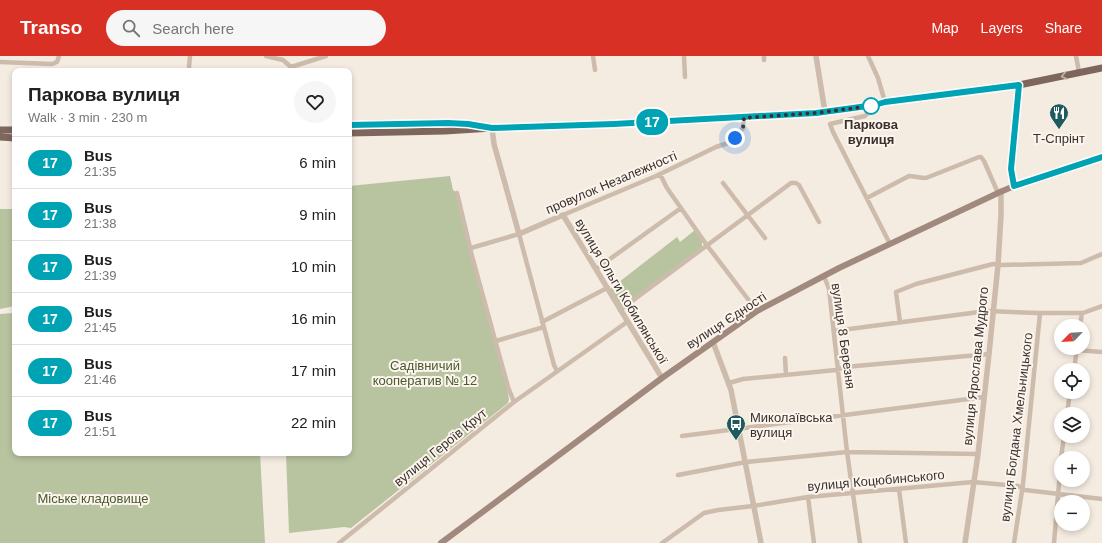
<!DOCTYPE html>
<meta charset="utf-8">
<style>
:root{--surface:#fff;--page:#f6f6f6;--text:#202124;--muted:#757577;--line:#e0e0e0;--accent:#d93025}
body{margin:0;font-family:Arial,sans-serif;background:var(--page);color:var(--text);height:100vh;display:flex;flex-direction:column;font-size:15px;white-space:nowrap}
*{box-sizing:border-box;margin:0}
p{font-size:13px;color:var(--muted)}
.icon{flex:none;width:22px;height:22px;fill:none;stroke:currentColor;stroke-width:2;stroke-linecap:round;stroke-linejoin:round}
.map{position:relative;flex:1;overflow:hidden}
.drawer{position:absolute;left:12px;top:12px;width:340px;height:388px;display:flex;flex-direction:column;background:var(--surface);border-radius:8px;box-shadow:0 2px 6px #0003}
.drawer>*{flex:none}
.badge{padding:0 8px;border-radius:13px;font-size:14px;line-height:26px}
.needle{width:26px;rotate:245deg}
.buttons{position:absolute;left:1054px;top:263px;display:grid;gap:8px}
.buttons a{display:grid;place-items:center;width:36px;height:36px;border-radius:50%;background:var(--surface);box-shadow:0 2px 6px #0003;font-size:20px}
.you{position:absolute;width:20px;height:20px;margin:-10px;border:3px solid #fff;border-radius:50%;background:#1a73e8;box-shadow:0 0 0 6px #1a73e833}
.map>.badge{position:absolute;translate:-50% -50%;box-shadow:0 0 0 2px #fff}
.round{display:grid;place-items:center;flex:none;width:42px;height:42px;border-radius:21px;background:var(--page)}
.summary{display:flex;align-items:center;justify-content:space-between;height:68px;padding:0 16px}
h1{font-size:19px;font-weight:700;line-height:30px}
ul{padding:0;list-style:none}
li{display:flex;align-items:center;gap:12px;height:52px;padding:0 16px;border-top:1px solid var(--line)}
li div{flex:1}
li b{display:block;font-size:15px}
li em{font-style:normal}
li .badge{min-width:44px;font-weight:700;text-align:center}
header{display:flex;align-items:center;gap:24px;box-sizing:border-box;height:56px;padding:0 20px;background:var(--accent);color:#fff}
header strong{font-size:19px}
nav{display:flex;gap:22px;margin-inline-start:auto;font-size:14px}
.search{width:280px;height:36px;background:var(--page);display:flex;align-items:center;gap:10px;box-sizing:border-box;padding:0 14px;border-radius:22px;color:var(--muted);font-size:15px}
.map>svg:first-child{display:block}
.green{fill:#b8c4a0}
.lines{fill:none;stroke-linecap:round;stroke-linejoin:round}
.minor{stroke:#cdbbac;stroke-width:4.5}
.tertiary{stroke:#cdbbac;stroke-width:5.5}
.secondary{stroke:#a18a7d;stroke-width:6}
.primary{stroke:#7d675c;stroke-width:7}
.oneway{stroke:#c2b5ac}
.line-casing{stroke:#fff;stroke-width:9}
.line{stroke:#00a3b4;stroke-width:6}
.walk{stroke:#3b302b;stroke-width:4;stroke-dasharray:0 7.2}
.stop-dot{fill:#fff;stroke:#00a3b4;stroke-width:2}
.labels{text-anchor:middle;stroke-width:4;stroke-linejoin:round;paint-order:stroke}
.stop-label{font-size:13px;font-weight:bold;fill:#3b302b;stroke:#fbf5ee}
.poi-label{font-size:13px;fill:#3b302b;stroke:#fbf5ee}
.street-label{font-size:13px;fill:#3b302b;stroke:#fbf5ee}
.park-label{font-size:13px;fill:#4a5a2e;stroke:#fbf5ee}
</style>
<header>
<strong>Transo</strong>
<div class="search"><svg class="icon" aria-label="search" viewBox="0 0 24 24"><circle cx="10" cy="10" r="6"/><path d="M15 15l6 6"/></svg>Search here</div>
<nav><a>Map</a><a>Layers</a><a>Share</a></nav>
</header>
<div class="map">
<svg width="1102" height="487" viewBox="0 0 1102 487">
<rect width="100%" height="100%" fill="#f4ebe1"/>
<path class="green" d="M450,120L453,134L456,136L506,327L509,343L508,347L351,472L344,471L289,477L286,397H349V130Z
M0,153H15V250L0,253Z
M695,174L702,185V191L622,251L610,233L677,181L680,186Z
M15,257V397H260L265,487H0V258Z"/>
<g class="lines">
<path class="minor" d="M266,0L283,4L291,11
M593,0L595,14
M684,0L685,21
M868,0L878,22L885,46
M1076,0L1079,16
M764,4V0
M0,6L52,8L57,6L59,0
M189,11L190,0
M291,11L326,0
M869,50V56L865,60L830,68L833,76L890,188
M660,118L667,132L706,188L757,255
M723,127L765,182
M457,137L472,200L508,331L514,346
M867,142L909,120C915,120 919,122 926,122L979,101H981L984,105L998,137
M563,159L656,120L716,91L728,87L735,82L743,72L744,61
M471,192L519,178L554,309L557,315
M596,213L681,152
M824,220L829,233L847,396L860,487
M620,254L791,127H796L799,129L819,166
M542,266L607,232
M900,266L896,236L916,228L993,208L1002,209L1081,207L1102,198
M1080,270L1082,257
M834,275L987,255L1038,257H1083L1102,250
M496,285L544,271
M1076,294L1102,296
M785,302L786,319
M1074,314L1077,292
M729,327L743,323L836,314L845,311L989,298
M1067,358L1070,336
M682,380L984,341
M1061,402L1064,380
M678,419L746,406L847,396L978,398
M899,433L906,487
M808,441L814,487
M339,487L514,346L627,266
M662,487L704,457L718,454L753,450L808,441L973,426L1018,430L1025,434L1102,443
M1014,487L1023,428L1040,257
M1054,487L1061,404"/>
<path class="tertiary" d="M816,0L825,56
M492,72L494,88L519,178L563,159L662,322
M713,286L731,334L761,487
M965,487L978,398L989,298L998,209L1001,159V135"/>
<path class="secondary" d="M441,487L662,322L757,255L839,212L998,137L1014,130"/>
<path class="primary" d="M1019,29L1011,113L1014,130L1102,101
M349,69L445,67L480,70
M0,74H15
M349,77L445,75L492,72L614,68L744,61L816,57L875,49L885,46L1019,29L1102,12
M0,81L15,82"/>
</g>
<defs><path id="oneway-chevron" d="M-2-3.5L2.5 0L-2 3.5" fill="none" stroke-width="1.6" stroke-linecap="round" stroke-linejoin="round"/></defs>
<use class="oneway" href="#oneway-chevron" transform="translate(1064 20) rotate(169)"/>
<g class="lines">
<g class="line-casing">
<path id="line" d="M349,69L448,67L468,68L492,72L614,68L816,57L875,49L885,46L1019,29L1011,113L1014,130L1102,101"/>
</g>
<use href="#line" class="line"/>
<path class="walk" d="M735,82L743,72L744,62L816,57L871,50"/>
</g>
<defs>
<g id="restaurant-pin" transform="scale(1)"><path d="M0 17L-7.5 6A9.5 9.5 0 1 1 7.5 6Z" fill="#1f5a5e" stroke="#fbf5ee"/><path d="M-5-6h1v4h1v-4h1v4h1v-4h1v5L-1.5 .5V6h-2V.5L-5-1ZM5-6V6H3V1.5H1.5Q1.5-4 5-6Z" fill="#fff"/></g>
<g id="bus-pin" transform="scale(1)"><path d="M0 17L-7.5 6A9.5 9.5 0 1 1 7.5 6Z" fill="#1f5a5e" stroke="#fbf5ee"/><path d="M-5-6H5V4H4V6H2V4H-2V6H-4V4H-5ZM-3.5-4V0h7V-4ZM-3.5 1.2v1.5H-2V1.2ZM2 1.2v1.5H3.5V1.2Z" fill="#fff"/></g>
</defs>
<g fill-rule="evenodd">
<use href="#restaurant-pin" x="1059" y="57"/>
<use href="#bus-pin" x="736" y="368"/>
</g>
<circle class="stop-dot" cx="871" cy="50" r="8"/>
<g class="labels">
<g class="stop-label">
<text x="871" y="73">Паркова<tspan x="871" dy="15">вулиця</tspan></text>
</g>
<g class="poi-label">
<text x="1059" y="87">Т-Спрінт</text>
<text x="750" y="366" text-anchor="start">Миколаївська<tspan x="750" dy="15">вулиця</tspan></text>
</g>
<g class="street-label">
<text transform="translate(611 126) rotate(-23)" y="5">провулок Незалежності</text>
<text transform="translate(622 235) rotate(59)" y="5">вулиця Ольги Кобилянської</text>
<text transform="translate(726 264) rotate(-33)" y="5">вулиця Єдності</text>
<text transform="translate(844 280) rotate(82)" y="5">вулиця 8 Березня</text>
<text transform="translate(975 310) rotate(-84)" y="5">вулиця Ярослава Мудрого</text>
<text transform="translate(1016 371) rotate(-83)" y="5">вулиця Богдана Хмельницького</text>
<text transform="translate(440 391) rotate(-39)" y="5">вулиця Героїв Крут</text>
<text transform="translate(876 424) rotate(-5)" y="5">вулиця Коцюбинського</text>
</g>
<g class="park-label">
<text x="425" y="314">Садівничий<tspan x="425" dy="15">кооператив № 12</tspan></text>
<text x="93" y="447">Міське кладовище</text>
</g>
</g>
</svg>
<div class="buttons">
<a><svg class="needle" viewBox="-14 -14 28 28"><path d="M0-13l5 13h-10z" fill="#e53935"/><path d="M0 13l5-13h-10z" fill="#757577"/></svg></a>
<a><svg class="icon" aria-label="locate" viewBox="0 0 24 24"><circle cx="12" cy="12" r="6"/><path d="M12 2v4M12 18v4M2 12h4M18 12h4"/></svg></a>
<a><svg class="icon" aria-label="layers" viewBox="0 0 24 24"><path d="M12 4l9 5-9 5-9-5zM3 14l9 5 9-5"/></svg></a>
<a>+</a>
<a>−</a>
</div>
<div class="you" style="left:735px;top:82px"></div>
<b class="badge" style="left:652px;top:66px;background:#00a3b4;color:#fff">17</b>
<section class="drawer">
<div class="summary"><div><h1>Паркова вулиця</h1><p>Walk · 3 min · 230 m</p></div><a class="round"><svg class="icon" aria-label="heart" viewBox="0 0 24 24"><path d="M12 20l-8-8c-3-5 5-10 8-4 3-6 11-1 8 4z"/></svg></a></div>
<ul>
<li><span class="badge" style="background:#00a3b4;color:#fff">17</span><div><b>Bus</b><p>21:35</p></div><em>6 min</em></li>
<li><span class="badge" style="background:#00a3b4;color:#fff">17</span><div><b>Bus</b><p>21:38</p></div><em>9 min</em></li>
<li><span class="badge" style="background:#00a3b4;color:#fff">17</span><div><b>Bus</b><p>21:39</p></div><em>10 min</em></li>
<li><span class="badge" style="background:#00a3b4;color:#fff">17</span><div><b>Bus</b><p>21:45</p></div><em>16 min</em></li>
<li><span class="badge" style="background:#00a3b4;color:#fff">17</span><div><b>Bus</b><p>21:46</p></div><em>17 min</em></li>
<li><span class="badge" style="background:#00a3b4;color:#fff">17</span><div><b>Bus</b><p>21:51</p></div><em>22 min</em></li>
</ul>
</section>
</div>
